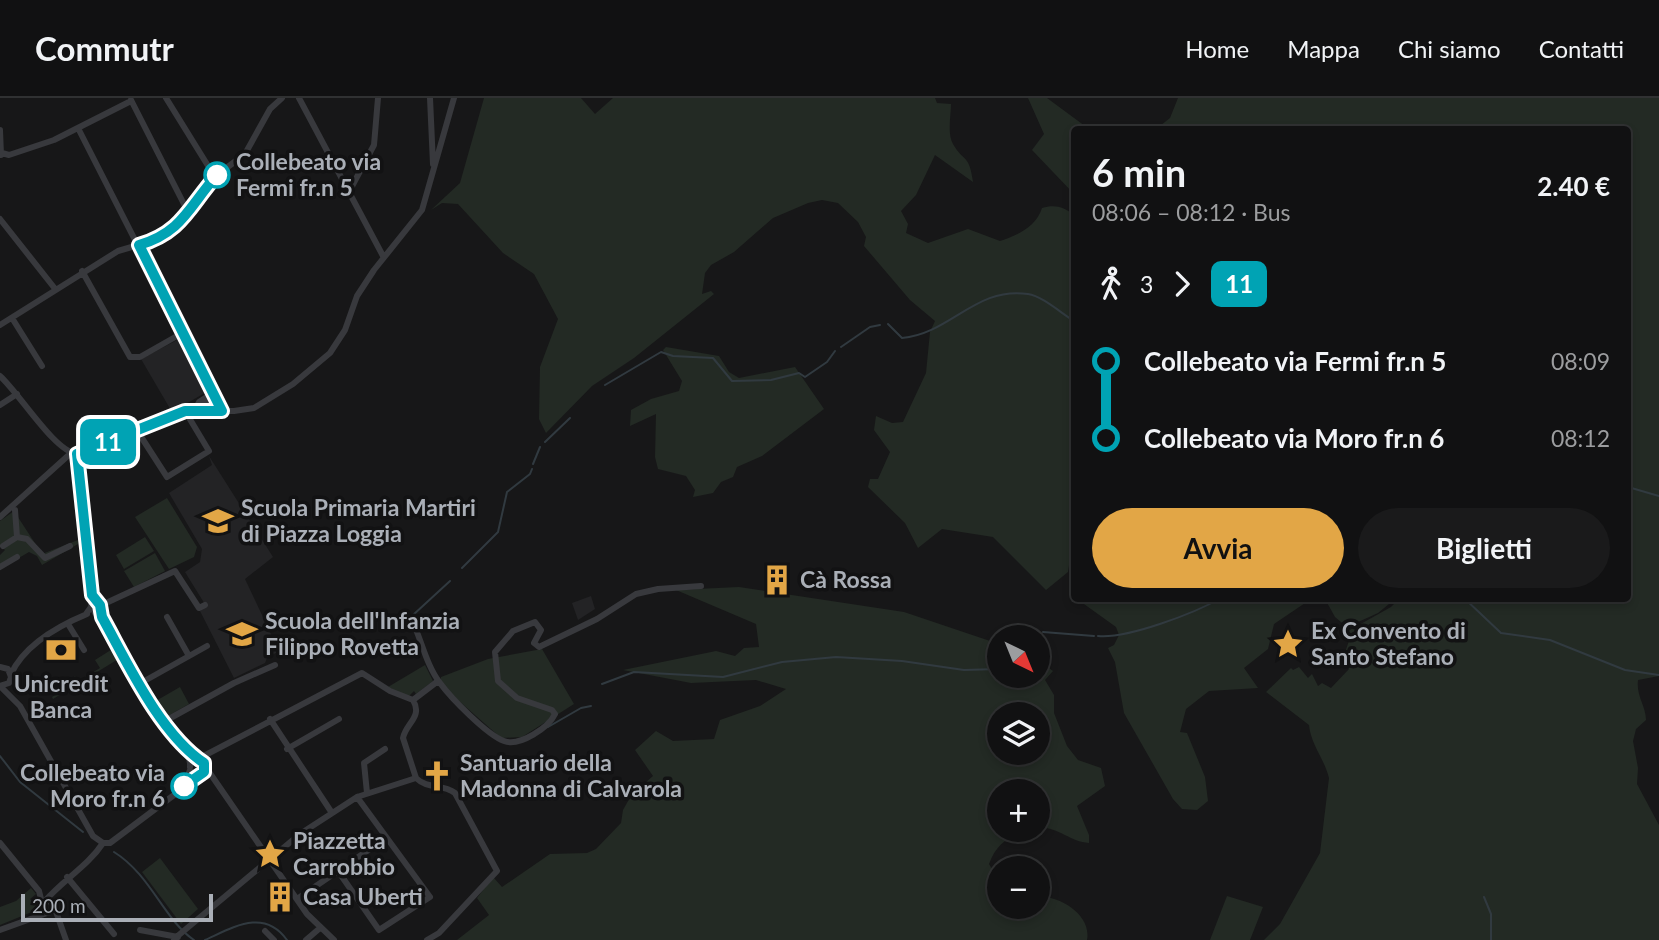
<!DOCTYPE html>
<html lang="it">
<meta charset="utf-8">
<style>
:root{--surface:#111112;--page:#1a1a1b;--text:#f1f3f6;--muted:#9c9d9f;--line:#303132;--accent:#e2a646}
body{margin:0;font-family:Lato,sans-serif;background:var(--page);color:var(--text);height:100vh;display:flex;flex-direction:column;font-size:26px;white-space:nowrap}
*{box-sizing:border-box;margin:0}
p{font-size:23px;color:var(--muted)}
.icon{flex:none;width:38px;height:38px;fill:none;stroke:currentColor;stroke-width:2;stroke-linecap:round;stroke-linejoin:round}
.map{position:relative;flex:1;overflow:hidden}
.details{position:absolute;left:1071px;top:28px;width:560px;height:476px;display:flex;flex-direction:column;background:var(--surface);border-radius:7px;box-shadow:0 4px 10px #0003,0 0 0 2px var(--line)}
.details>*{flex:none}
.badge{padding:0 14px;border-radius:10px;font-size:24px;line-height:46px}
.needle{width:46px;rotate:137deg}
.buttons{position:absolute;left:987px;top:527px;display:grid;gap:14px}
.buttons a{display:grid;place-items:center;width:63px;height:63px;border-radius:50%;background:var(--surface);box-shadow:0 4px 10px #0003,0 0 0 2px var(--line);font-size:35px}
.scale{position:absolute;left:21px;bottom:18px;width:192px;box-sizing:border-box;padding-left:7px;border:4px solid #aaafb7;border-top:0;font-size:19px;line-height:24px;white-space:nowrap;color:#aaafb7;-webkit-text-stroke:5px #121213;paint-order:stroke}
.map>.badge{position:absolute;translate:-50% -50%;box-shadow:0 0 0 4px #fff}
.legs{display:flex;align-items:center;gap:10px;height:77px;padding:0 21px;font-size:23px}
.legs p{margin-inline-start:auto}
.summary{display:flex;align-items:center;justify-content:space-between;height:119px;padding:0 21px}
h1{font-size:38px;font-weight:700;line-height:52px}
.cta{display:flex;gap:14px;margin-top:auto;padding:14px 21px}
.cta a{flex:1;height:80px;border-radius:42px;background:var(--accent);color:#111;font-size:28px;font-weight:700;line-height:80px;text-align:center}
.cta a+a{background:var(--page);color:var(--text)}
ul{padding:0 21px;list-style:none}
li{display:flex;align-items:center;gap:24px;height:77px;font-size:26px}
li i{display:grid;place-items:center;width:10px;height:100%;margin:0 9px;background:currentColor}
li i::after{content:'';width:18px;height:18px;margin:-9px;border:5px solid;border-radius:50%;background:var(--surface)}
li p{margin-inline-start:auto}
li:first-child i{background:linear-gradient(#0000 50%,currentColor 0)}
li:last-child i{background:linear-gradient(currentColor 50%,#0000 0)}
header{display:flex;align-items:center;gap:42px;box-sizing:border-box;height:98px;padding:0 35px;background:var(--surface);border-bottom:2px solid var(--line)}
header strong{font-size:33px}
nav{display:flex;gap:38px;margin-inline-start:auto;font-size:24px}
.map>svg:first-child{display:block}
.built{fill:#232325}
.green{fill:#232a24;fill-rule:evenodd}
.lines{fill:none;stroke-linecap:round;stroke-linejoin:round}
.stream{stroke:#313a40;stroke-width:2}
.minor{stroke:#38393d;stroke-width:6}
.line-1-casing{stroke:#fff;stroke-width:16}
.line-1{stroke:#00a3b4;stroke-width:10}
.stop-1-dot{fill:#fff;stroke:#00a3b4;stroke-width:3.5}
.labels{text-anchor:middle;stroke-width:7;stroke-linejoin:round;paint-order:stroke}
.stop-label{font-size:23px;font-weight:bold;fill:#aaafb7;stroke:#121213;text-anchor:start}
.poi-label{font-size:23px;font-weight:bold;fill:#aaafb7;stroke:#121213;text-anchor:start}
</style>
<header>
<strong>Commutr</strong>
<nav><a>Home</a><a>Mappa</a><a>Chi siamo</a><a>Contatti</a></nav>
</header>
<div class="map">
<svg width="1659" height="842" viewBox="0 0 1659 842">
<rect width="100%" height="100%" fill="#171718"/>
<path class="built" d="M181,240L208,293L172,314L141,261Z
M209,358L273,459L245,481L279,553L267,560L265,565L234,580L200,513L206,508L185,474L200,464L202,451L169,395L212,367Z
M591,498L595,511L578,522L572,505Z"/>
<path class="green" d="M484,0H581L595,16L613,0H935L937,5L951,6C951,17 947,36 953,46C964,65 969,55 973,84L935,57L916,97L901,113L908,126L906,135L928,145L968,131L1000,143C1018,137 1036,129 1042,110C1055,106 1064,109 1074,117V453L1071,454L1068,474L1046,492L993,439L942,431L918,450L905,425L868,389L870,381H878L890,354L874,332L876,318L892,325L903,324L926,275L930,234L935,223L910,202L864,148L866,139L858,124L838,105L822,102L808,105L773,120L734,154L711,167L705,175L702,196L711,193L714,196L634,260L592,288L546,335L539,321L540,269L558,221L534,176L503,155L458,106L442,105L431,112L460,85Z
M1028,0H1047L1089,31L1074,32V96L1032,52L1044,36Z
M1178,0H1659V578L1638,582C1636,598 1646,608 1646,622L1636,631L1633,643L1638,670L1637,686L1659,727V842H1264L1280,826L1320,755L1329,680C1324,660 1311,647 1309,627L1266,594L1291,570L1293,572L1299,569L1308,580L1312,576L1318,588L1322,585L1331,590L1349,571L1342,563L1350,540L1341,537L1391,509L1399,501L1628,500V32L1156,31L1170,20Z
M666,249L719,258L729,274L739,280L795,269L824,311L762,358L737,369L733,379L721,384L713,395L693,399L695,392L686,378L658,371L655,359L656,316L630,328L631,312L651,301L679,293L682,283L663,252Z
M167,400L197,449L194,459L169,471L135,419Z
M14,413L42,456L78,442V446L42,467L37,458L29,454L0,471V457L5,452L0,447V423Z
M145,439L154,453L124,471L116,457Z
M155,455L165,473L134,489L124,473Z
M739,489L904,514L999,546V578H1038V562L1053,573L1045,582L1054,597V615L1067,648L1078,662L1101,670L1105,688L1077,708L1089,737V745C1070,744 1057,728 1038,730V693H999V732H1033C1011,737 997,744 989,766L999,783V808H1038V799C1059,797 1092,817 1087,842H457L489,817L477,800L493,779L502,789L550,756L587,755L596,751L621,725L623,712L632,696L653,678L635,652L656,633L673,643L714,641L720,622L760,608L786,591L756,582L691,585L623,572L716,553L735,558L744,550L759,549L756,526L676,492ZM999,616H1038V654H999Z
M1077,501H1311L1274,526L1268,551L1244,570L1258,590L1209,593L1186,611L1180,634L1187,635L1205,679L1208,703L1197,712L1182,711L1173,701L1124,615L1115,564L1108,550L1114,547L1119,537L1116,529Z
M1325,501V500L1395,501L1378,515L1347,529L1335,519Z
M114,550L120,560L53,601L52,599L74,585L71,581L75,578L79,583L100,570L95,562Z
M542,551L574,606L522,639L501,640L441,587V579L488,561Z
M425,567L433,583L416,596L414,593L408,599L388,589Z
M180,589L189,606L166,619L154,604Z
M160,760L198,811L181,826L142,774Z
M31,790L36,796L30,801L33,804L38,799L39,811L0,827V809L16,803Z
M1227,798L1263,809L1250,842H1210Z"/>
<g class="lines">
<path class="stream" d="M888,226L902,240C950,236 976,188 1028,196C1042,198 1061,215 1074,223
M841,249L870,229L880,227
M605,287L661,254L673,258L713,260L732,283L771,282L799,275L805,279L827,264L835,253
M545,344L570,320
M533,366L540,349
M1628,389L1659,398
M462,470L498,434L507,394L530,376L532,371
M1464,500L1501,535L1550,542L1625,572L1659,577
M413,517L450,483
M405,525L407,523
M1034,533L1039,534
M1043,534L1094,538
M1098,538C1127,541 1195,515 1221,500
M602,586L634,574L723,579L782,564L836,559L902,563L964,572L999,571
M548,629L581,610L591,608
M0,658L20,684L83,734
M114,754C151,777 164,822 194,842
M1484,799L1491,816V842
M205,842C234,829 264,810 287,842"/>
<path class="minor" d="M166,0L210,71L217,77
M299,0L383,158
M430,0L433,66
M131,2L189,116
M78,30L222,313
M0,32L1,57
M2,55L9,57L54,42L131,3
M350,92L374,47L378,0
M0,121L56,192
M82,173L130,259H140L184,234
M12,220L42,268
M0,227L118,153L152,143L170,134L189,116L217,77L245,56L270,11L282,0
M0,278C20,296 54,353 77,356L185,313H234L254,310L293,286L330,255L345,232L357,198L374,172L422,112L454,0
M0,307L17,296
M196,311L216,301
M195,312L199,304L213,295
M138,334L167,379L209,353L185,313
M77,356L92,497L91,509L86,516
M15,412L17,439
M0,419L71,355
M3,448L17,439L27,441L45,460L70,448
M0,469L17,459
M92,497L100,507L102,519C114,541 126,564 139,586C152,607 192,646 190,669
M101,512L95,515L92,508L106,505L175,473L199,510L205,507
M167,519L189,558
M411,520C421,540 426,567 440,585C451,600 487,637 504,643C520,649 549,629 555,616L552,612L517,600L498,583L495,554L513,533L535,524L541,532L534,545L539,549L597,521L636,496L658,491L701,488
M68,526L84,552
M0,569L8,571L11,579L9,585L0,588L20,608L93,738L103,745
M11,576C25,546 58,528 87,516
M139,586L207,548
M413,602C423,619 406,625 403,640L416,680
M270,621L332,715
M165,623L234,585L275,567
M287,651L339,621
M194,663L362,575L390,593L413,602L438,583
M205,668L307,816L334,842
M184,688L190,672
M367,695L364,665L385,651
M0,745L39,793L42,805
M103,745H110L202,676L205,669
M338,773L379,832L430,799L357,699
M67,779L114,836
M297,801L386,740
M41 809a6 6 0 1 1 12 0a6 6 0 1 1-12 0Z
M45,803C63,782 88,768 103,745
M54,808L66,842
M0,832L47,815
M140,832L178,839
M265,833L274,842
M174,841L300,736L357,699L416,680C428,692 442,685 455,695L497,773L439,835L427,842
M306,842L320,830"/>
</g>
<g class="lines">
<g class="line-1-casing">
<path id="line-1" d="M184,688L204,674V665C160,636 127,564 102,519L100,507L92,497L77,356L185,313H222L139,147C183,134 189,108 217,77"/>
</g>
<use href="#line-1" class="line-1"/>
</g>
<defs>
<g id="school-bare" transform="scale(2.415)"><path d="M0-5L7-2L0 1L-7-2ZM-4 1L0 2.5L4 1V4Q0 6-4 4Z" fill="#e2a646" stroke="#121213" stroke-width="2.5" paint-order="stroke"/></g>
<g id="building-bare" transform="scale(2.415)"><path d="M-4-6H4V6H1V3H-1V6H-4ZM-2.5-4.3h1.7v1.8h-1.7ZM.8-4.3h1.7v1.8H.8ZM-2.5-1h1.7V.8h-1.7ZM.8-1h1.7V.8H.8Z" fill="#e2a646" stroke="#121213" stroke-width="2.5" paint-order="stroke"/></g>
<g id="sight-bare" transform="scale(2.415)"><path d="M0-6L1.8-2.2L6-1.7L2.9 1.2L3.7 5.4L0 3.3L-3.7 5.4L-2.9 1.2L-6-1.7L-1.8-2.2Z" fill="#e2a646" stroke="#121213" stroke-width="2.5" paint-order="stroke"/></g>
<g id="bank-bare" transform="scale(2.415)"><path d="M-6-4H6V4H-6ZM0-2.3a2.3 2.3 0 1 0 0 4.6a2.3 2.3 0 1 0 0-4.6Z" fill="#e2a646" stroke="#121213" stroke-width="2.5" paint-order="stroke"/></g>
<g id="church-bare" transform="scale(2.415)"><path d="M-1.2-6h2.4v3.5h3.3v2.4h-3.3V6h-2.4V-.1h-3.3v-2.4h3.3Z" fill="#e2a646" stroke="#121213" stroke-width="2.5" paint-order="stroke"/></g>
</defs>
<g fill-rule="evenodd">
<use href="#school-bare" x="218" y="423"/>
<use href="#building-bare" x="777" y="482"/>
<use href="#school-bare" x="242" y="536"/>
<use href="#sight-bare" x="1288" y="546"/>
<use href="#bank-bare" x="61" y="552"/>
<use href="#church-bare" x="437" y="678"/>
<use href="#sight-bare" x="270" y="756"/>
<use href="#building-bare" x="280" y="799"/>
</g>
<g class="stop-1-dot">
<circle cx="217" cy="77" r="12"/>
<circle cx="184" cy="688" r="12"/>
</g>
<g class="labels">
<g class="stop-label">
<text x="236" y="72">Collebeato via<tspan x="236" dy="26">Fermi fr.n 5</tspan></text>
<text x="165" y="683" text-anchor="end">Collebeato via<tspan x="165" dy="26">Moro fr.n 6</tspan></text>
</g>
<g class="poi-label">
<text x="241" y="418">Scuola Primaria Martiri<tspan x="241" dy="26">di Piazza Loggia</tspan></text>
<text x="800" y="490">Cà Rossa</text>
<text x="265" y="531">Scuola dell'Infanzia<tspan x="265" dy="26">Filippo Rovetta</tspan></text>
<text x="1311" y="541">Ex Convento di<tspan x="1311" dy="26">Santo Stefano</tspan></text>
<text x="61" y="594" text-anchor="middle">Unicredit<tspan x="61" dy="26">Banca</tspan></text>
<text x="460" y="673">Santuario della<tspan x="460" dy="26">Madonna di Calvarola</tspan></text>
<text x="293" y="751">Piazzetta<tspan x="293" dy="26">Carrobbio</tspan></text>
<text x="303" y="807">Casa Uberti</text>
</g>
</g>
</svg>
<div class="buttons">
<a><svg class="needle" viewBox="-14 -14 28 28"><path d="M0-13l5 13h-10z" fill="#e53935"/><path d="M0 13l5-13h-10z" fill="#9c9d9f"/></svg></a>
<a><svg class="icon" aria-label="layers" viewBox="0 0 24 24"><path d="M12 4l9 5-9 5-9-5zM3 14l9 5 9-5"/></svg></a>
<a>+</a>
<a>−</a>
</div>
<div class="scale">200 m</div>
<b class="badge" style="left:108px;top:344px;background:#00a3b4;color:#fff">11</b>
<section class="details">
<div class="summary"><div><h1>6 min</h1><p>08:06 – 08:12 · Bus</p></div><b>2.40 €</b></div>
<div class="legs"><svg class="icon" aria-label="walk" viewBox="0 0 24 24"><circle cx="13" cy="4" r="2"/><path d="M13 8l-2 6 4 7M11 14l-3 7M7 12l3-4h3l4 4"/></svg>3<svg class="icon" aria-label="forward" viewBox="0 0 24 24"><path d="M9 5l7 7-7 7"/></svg><b class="badge" style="background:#00a3b4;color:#fff">11</b></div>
<ul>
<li><i style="color:#00a3b4"></i><b>Collebeato via Fermi fr.n 5</b><p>08:09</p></li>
<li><i style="color:#00a3b4"></i><b>Collebeato via Moro fr.n 6</b><p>08:12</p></li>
</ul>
<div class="cta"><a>Avvia</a><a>Biglietti</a></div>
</section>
</div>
